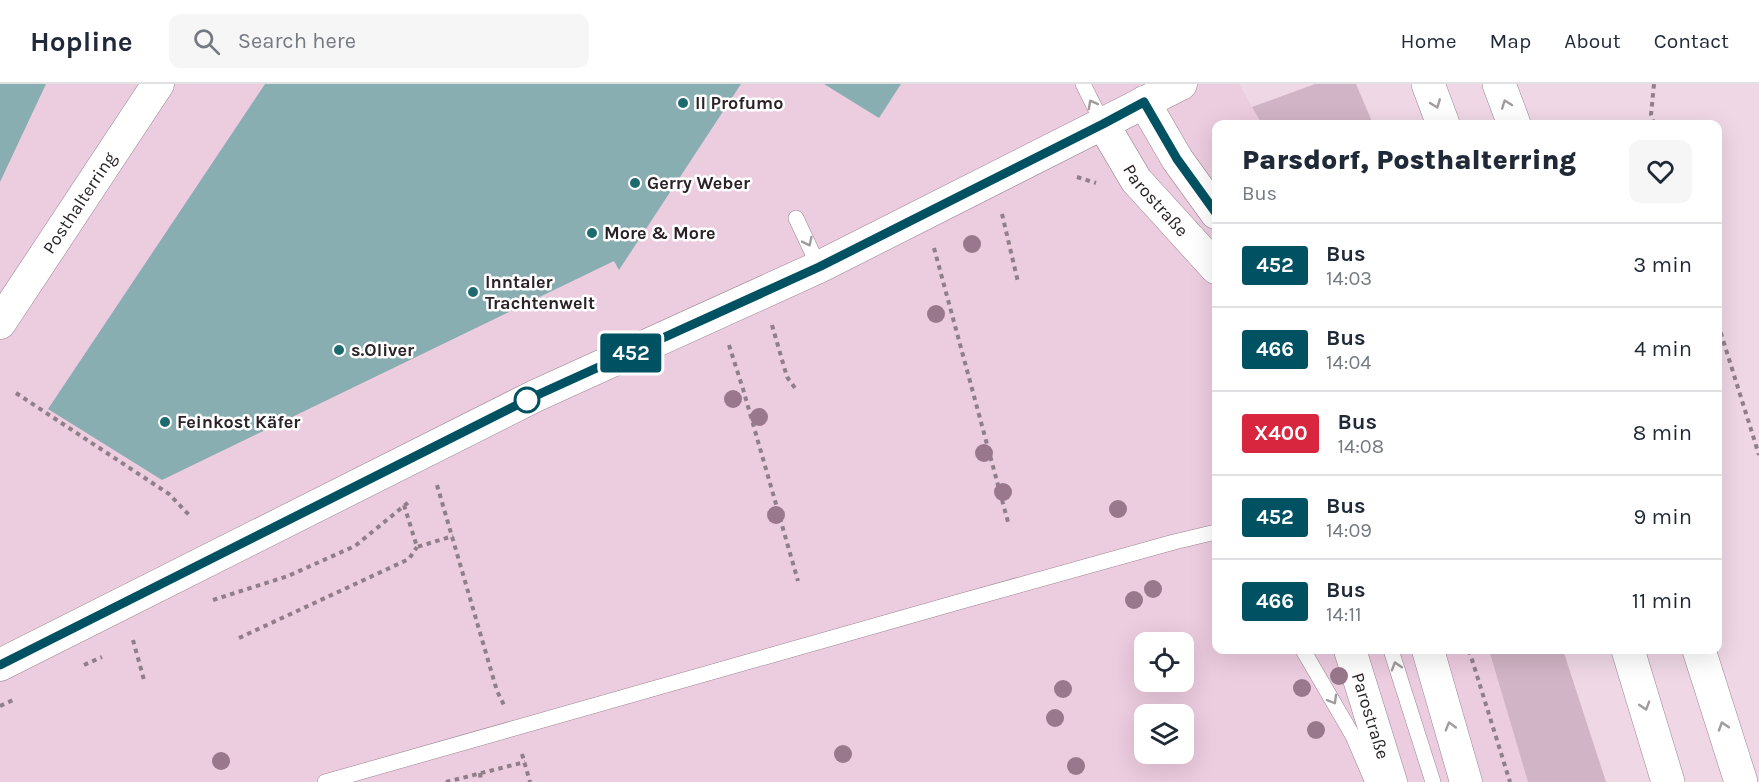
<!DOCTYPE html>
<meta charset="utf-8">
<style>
:root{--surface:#fff;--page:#f6f6f7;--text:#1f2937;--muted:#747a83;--line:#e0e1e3}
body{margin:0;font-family:Karla,sans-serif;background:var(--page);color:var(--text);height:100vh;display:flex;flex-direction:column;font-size:22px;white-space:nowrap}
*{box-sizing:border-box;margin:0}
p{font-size:20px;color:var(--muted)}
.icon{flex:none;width:33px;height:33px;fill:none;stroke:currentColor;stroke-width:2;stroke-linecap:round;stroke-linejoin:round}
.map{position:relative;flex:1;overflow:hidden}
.drawer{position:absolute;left:1212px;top:36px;width:510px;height:534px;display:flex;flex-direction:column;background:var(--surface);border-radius:12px;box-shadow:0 6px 24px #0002}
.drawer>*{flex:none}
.badge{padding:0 12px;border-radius:4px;font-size:21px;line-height:39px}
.tools{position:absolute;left:1134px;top:548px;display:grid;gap:12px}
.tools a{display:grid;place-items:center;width:60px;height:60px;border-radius:12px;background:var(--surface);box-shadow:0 6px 24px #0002;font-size:30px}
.map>.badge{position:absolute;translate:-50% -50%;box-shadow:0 0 0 3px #fff}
.round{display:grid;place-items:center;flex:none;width:63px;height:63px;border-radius:12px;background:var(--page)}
.overview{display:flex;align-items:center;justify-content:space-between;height:102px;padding:0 30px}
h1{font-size:28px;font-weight:800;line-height:45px}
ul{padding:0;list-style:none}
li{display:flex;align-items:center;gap:18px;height:84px;padding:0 30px;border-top:2px solid var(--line)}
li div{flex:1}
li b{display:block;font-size:22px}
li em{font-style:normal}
li .badge{min-width:66px;font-weight:700;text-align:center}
header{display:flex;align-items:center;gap:36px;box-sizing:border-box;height:84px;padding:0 30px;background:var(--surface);border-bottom:2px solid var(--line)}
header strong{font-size:28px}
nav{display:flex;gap:33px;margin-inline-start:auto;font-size:21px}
.search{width:420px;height:54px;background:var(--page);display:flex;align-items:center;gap:15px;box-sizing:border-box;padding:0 21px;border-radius:12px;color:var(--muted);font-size:22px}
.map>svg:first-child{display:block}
.built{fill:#ecccdf;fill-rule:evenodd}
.green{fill:#d1b4c5}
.building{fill:#88aeb1}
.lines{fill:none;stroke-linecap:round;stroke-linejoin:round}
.lane-casing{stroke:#9b8592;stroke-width:16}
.street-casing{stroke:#9b8592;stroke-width:33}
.highway-casing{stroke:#9b8592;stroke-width:34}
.path{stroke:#907f89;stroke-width:4;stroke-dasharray:4.5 4.5;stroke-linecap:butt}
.lane{stroke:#fff;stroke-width:15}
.street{stroke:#fff;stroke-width:32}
.highway{stroke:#fff;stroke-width:33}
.tree{fill:#99778c}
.oneway{stroke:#a09c9e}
.line-casing{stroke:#fff;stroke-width:14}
.line{stroke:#005262;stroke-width:9}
.poi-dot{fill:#1e6b6f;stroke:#fff;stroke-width:2}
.stop-dot{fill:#fff;stroke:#005262;stroke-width:3}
.labels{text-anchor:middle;stroke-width:5;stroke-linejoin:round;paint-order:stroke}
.poi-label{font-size:18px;font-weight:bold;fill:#2b2227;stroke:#fff;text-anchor:start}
.street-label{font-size:18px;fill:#2b2227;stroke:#fff}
</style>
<header>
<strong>Hopline</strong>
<div class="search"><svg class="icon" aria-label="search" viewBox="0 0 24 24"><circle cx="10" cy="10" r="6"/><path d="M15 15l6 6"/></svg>Search here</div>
<nav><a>Home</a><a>Map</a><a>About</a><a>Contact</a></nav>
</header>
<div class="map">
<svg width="1759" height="698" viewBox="0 0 1759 698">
<rect width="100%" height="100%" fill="#efd7e5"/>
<path class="built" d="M0,0H1239L1262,40H1216V566H1489L1528,698H0ZM1144,558H1184V597H1144ZM1144,630H1184V669H1144Z"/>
<path class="green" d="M1315,0H1356L1373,40H1262L1252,23Z
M1489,566H1563L1606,698H1528Z"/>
<path class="building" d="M0,0H46L0,98Z
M265,0H741L619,186L614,177L162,396L48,325Z
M824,0H901L879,34Z"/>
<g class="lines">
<g class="lane-casing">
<path id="lane" d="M1083,0L1103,40
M796,134L819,183
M1303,566L1353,652L1371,694L1375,698
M1391,566L1433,698
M325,698L962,517L1174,458L1216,448"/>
</g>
<g class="street-casing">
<g id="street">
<path d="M1144,18L1177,75L1216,129"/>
<path id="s1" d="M1103,40L1136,96L1216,184"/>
<path id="s2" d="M0,239L158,0"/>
<path id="s3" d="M1350,566L1391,698"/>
<path d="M1428,566L1466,698"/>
<path d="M0,581L535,312L819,183L1181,0"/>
</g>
</g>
<g class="highway-casing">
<path id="highway" d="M1428,0L1443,40
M1499,0L1514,40
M1628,566L1668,698
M1699,566L1741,698"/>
</g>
<path class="path" d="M1654,40L1651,31L1654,0
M1077,93L1096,99
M1002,130L1018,198
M934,164L1008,438
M1718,240L1759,371
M772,241L787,293L795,304
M729,261L743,305L798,497
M16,309L169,410L190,432
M437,401L497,607L504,621
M404,421L417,463L453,452
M213,516L288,492L355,462L410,417
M239,554L409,475L417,463
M133,556L144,596
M1469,566L1510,698
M84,581L102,573
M0,622L13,616
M522,670L530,698
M480,689L481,698
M446,698L525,678"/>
<use href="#lane" class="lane"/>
<use href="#street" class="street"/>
<use href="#highway" class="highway"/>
</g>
<g class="tree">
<circle cx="972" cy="160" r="9"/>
<circle cx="936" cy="230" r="9"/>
<circle cx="733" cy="315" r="9"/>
<circle cx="759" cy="333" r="9"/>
<circle cx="984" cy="369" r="9"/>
<circle cx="1003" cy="408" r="9"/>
<circle cx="1118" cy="425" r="9"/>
<circle cx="776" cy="431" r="9"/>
<circle cx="1153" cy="505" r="9"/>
<circle cx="1134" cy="516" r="9"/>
<circle cx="1339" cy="592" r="9"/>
<circle cx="1302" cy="604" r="9"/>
<circle cx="1063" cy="605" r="9"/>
<circle cx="1055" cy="634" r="9"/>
<circle cx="1316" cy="646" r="9"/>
<circle cx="843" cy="670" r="9"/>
<circle cx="221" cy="677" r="9"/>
<circle cx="1076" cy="682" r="9"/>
</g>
<defs><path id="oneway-chevron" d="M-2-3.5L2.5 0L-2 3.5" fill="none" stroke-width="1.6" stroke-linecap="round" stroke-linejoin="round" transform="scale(1.5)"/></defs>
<g class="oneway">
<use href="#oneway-chevron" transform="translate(1092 20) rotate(-119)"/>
<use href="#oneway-chevron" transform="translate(1436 20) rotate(69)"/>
<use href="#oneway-chevron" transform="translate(1506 20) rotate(-110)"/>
<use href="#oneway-chevron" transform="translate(808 158) rotate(64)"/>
<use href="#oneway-chevron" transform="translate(1396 582) rotate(-107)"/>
<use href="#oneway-chevron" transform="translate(1333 616) rotate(60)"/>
<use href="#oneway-chevron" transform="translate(1645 622) rotate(73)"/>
<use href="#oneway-chevron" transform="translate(1450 642) rotate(-106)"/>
<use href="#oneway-chevron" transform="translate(1723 642) rotate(-108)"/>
</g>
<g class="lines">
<g class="line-casing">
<path id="line" d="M0,581L535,312L819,183L1103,40L1144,18L1177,75L1216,129"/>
</g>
<use href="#line" class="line"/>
</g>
<g class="poi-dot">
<circle cx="683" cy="19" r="6"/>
<circle cx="635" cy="99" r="6"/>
<circle cx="592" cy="149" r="6"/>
<circle cx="473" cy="208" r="6"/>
<circle cx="339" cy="266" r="6"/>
<circle cx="165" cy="338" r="6"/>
</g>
<circle class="stop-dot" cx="527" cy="316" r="12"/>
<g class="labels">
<g class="poi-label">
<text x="695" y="25">Il Profumo</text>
<text x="647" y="105">Gerry Weber</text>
<text x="604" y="155">More &amp; More</text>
<text x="485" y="204">Inntaler<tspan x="485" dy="21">Trachtenwelt</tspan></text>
<text x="351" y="272">s.Oliver</text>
<text x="177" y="344">Feinkost Käfer</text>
</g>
<g class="street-label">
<text dy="6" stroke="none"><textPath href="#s1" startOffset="93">Parostraße</textPath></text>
<text dy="6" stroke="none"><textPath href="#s2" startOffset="144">Posthalterring</textPath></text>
<text dy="6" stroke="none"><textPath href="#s3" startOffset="69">Parostraße</textPath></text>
</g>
</g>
</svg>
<div class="tools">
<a><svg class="icon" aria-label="locate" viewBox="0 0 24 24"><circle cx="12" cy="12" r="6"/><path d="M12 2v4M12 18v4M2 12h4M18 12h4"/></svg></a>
<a><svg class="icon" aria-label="layers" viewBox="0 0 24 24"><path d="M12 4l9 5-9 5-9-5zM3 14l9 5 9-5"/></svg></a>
</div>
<b class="badge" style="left:631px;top:269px;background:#005262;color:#fff">452</b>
<section class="drawer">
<div class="overview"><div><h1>Parsdorf, Posthalterring</h1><p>Bus</p></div><a class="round"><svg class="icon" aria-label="heart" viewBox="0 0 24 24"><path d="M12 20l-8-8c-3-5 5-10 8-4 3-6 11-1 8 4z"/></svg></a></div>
<ul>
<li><span class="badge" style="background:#005262;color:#fff">452</span><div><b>Bus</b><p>14:03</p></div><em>3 min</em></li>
<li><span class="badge" style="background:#005262;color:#fff">466</span><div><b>Bus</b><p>14:04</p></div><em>4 min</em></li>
<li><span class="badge" style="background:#d7263d;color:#fff">X400</span><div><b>Bus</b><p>14:08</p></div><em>8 min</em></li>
<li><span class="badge" style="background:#005262;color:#fff">452</span><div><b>Bus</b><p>14:09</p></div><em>9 min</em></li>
<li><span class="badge" style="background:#005262;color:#fff">466</span><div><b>Bus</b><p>14:11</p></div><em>11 min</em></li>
</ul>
</section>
</div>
